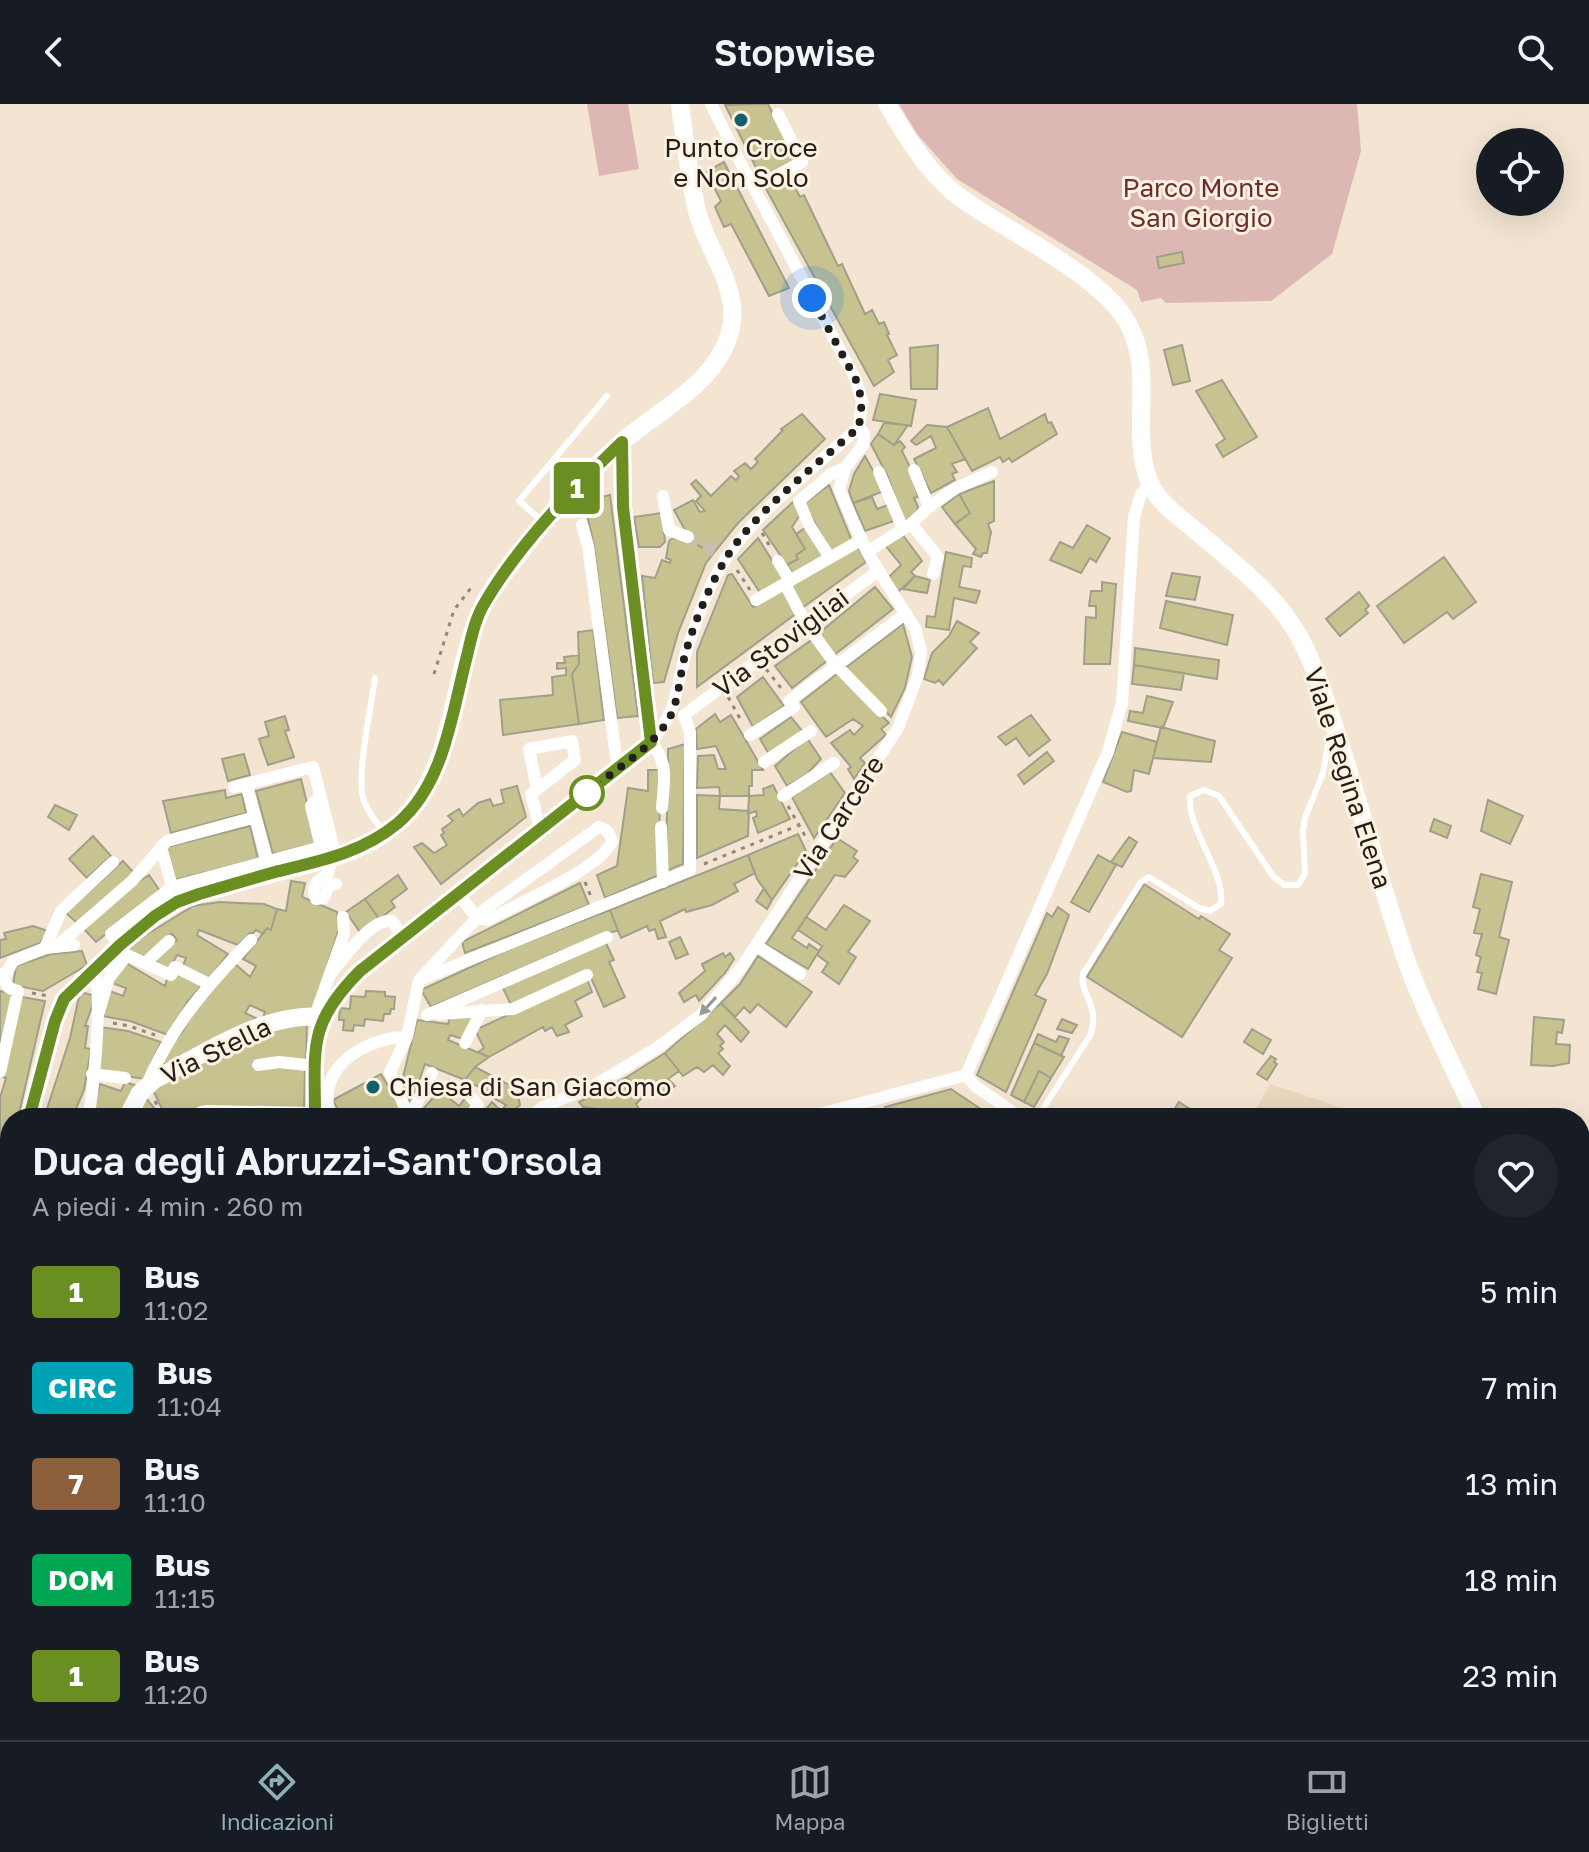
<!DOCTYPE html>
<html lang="it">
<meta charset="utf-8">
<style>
:root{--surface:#171b24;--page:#20242c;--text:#f1f3f6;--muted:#9ea1a6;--line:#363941;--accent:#8db1b7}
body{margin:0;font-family:"Golos Text",sans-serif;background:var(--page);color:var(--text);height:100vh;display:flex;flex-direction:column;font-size:30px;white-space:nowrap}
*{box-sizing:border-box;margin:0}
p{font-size:26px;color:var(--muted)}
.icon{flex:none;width:44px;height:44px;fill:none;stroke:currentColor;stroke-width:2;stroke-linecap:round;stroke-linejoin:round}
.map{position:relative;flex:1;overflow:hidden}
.sheet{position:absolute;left:0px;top:1004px;width:1590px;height:632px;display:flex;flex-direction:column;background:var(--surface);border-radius:32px 32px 0 0;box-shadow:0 8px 32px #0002}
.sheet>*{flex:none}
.badge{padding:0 16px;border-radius:6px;font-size:28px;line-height:52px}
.controls{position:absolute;left:1476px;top:24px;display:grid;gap:16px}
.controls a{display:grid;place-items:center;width:88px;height:88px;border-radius:50%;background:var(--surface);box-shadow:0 8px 32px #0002;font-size:40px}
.you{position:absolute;width:40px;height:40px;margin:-20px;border:6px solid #fff;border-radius:50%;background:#1a73e8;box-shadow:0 0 0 12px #1a73e833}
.map>.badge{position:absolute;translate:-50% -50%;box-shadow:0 0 0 4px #fff}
.round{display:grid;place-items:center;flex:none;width:84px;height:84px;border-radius:42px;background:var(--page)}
.overview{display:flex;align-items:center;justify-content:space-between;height:136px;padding:0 32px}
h1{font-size:38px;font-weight:600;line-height:60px}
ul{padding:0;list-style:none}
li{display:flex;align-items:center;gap:24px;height:96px;padding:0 32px}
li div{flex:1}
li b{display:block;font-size:30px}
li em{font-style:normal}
li .badge{min-width:88px;font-weight:700;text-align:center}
header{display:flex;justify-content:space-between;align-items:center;height:104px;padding:0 32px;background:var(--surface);font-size:36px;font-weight:600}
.tabs{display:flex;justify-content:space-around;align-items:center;height:112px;border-top:2px solid var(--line);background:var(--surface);font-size:22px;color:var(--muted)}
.tabs a{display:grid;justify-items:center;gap:4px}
.tabs .active{color:var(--accent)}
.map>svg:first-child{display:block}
.built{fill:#e9d8be}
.green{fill:#ddb7b3}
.building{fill:#c7c391;stroke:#a09f8a;stroke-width:2}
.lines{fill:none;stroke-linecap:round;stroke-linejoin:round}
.street-tunnel{stroke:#c9bdad;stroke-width:12;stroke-dasharray:12 6;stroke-linecap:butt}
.path{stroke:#92887b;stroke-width:3;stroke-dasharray:4 6;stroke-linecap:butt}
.lane{stroke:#fff;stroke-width:6}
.street{stroke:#fff;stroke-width:12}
.secondary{stroke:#fff;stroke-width:18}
.oneway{fill:#9c9a97}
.line-casing{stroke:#fff;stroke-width:18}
.line{stroke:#6b8e23;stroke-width:12}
.walk{stroke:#231e17;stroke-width:8;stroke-dasharray:0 14.4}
.poi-dot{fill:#13616b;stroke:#fef3e3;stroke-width:3}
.stop-dot{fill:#fff;stroke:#6b8e23;stroke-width:4}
.labels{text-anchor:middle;stroke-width:6;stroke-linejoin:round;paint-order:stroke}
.poi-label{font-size:26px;fill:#231e17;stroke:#fef3e3}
.park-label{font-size:26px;fill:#702d2a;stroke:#fef3e3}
.street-label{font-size:26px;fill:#231e17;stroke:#fef3e3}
</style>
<header><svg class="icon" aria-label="back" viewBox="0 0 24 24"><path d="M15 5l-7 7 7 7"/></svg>Stopwise<svg class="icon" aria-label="search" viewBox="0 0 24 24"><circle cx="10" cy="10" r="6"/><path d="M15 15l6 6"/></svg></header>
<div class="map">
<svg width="1589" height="1636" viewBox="0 0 1589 1636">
<rect width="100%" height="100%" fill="#f3e5d2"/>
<path class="built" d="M1270,980L1328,999L1362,1014H1251Z"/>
<path class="green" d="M587,0H628L639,65L599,72Z
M899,0H1357L1361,47L1332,150L1271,197L1166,199L1161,194L1141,198L1137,186L957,75L917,30Z"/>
<path class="building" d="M768,0L796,57L761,74L725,1Z
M724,58L789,184L769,192L731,120L724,123L715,103L721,97L706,68Z
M788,70L800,93L804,91L838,162L842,160L865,210L872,206L879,220L884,218L889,230L887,231L897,251L888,256L894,268L874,282L765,83Z
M1182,148L1184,159L1159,164L1157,153Z
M938,241L937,285H911L910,244Z
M1182,241L1190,277L1173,281L1164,246Z
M1222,276L1257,333L1223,353L1216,341L1225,335L1196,287Z
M880,290L916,296L911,322L873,316Z
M988,304L1000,335L1045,310L1048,319L1051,318L1057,330L1012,358L1009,354L1003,358L1000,353L972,367L947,323Z
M802,310L825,335L738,419L713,450L691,437L674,406L693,396L700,408L705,407L696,397L701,392L691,380L696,376L711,392L731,372L736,376L739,372L734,367L745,359L751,365L758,358L755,355L783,326L781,325Z
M884,319L908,321L894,341L878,330Z
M927,321L947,323L965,355L952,360L957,368L952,370L955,376L931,389L914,355L936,344L931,332L916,341L911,337Z
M878,330L894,341L900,337L905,343L902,347L910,363L918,393L914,394L918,403L916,410L905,419L887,371L871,340Z
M865,352L884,387L853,399L849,387L854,370Z
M994,377V417L988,420L991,428L987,449H983L981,453L973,450L976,445L955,420L970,409L959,390Z
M829,381L852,437L832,449L804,400Z
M959,390L970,409L955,420L942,403Z
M610,391L638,612L617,614L593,437L584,397Z
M872,393L877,405L888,401L894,417L865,427L853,399Z
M795,396L802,408L792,423L805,445L796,451L798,455L787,461L763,426Z
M662,409L665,438L660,443H639L634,413Z
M1087,421L1110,434L1096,458L1090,454L1081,469L1050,456L1060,438L1073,444Z
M805,424L823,453L794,472L787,461L798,455L796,451L805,445L796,430Z
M902,430L922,457L911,468L915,472L898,488L889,473L901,461L885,441Z
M673,434L691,437L713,450L706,459L678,529L664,578L653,579L642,472L655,474L662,456L670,459L671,456L666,454L669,437Z
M758,434L784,475L761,490L738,455Z
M857,442L866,458L802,504L789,481Z
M946,448L972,454L971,463L963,462L959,483L980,487L976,499L954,494L949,526L926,523L927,512L935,513Z
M1444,453L1476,498L1453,515L1447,508L1404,539L1377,502Z
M1172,469L1200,473L1195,496L1166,492Z
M732,470L753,503L784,485L797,509L697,583V548L728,471Z
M915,472L930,476L927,489L903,485Z
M1102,478L1116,480L1110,560H1084L1086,513L1096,514V502H1089L1091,487H1102Z
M875,483L893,505L834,551L818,530Z
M1359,488L1369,502L1365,506L1368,509L1340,532L1326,515Z
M1166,497L1233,511L1227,541L1160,524Z
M957,517L979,529L970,538L977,544L943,581L939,576L935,579L924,575L932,549L949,532Z
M903,520L912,553L905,584L891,613L844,565Z
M593,526L604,616L579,620L572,570L579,560L578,528Z
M813,535L828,556L792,584L775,562Z
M1135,544L1219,556L1217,575L1134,561Z
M579,551V560L572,570L579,620L503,631L500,596L553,591L552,573L566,571V564L557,565V559H565L564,553Z
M1134,561L1184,569L1181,586L1132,580Z
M838,569L889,619L881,625L886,631L860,654L865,659L854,675L848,665L851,663L831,639L850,626L854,631L863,622L853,615L826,633L801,598Z
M763,573L784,602L753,623L737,593Z
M1147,592L1173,598L1163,624L1128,617L1130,607L1143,609Z
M715,610L720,618L731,611L763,666H752V682H749V692H720L719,683L697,684L698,652L714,651L718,665H726L716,642L697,645L696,625Z
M1031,611L1050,636L1029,652L1016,634L1006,641L998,633Z
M285,612L289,626L285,627L294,653L268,661L259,635L269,632L265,618Z
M791,613L803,628L769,650L760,635Z
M1161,623L1215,637L1211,658L1153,654Z
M1122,628L1157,638L1149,670L1134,666L1131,687L1127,688L1103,678Z
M807,634L821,655L807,670L787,682L775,662Z
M685,640L683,760L666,767L668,645Z
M1047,648L1054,657L1024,680L1018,671Z
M244,650L250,671L228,677L222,655Z
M648,666H660L659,771L605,794L597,771L617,762L628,684L648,687Z
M830,668L845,689L814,734L792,693Z
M301,675L317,739L273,750L256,687Z
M773,681L790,715L758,729L753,714L757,712L756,707L748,710L749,692L764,691L763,685Z
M517,682L526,713L441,780L414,743L422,739L434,749L447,741L441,731L444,729L442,725L453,717L448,712L459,705L463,712L478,699L490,695L493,702L504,699L501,686Z
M225,686L226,694L242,690L246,709L171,729L163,697Z
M697,691L720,692L719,705L749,707L748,732L697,754Z
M1488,696L1523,712L1510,740L1481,727Z
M55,701L77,711L69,726L48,713Z
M1434,715L1451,722L1447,734L1430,727Z
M250,722L258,755L175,776L167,743Z
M798,730L806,747L772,796L757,775L748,751Z
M93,732L111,752L87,774L69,755Z
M1129,733L1137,738L1122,763L1111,758Z
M837,734L857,747L853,753L858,757L845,773L835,771L792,834L807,844L809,840L819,847L808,865L766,840Z
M748,751L755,769L734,780L738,787L712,801L686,808L685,805L660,817L666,833L658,835L655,825L649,827L647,822L621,834L610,806Z
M1098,751L1116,761L1089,808L1071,798Z
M123,757L134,769L77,819L66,809Z
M1481,770L1512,778L1499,833L1509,836L1496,890L1478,885L1482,869L1477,868L1481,853L1476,851L1482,830L1474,829L1480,805L1473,803Z
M149,771L160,787L96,838L83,824L126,786Z
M398,771L407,785L391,797L395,803L379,815L365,795Z
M291,777L305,779L302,793L337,808L339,824L314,905L263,914L265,908L250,901L245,909L258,915L168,963L160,957L184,925L197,902L235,860L250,873L256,862L243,855L267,824L271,826L277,805L286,807Z
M580,779L589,801L465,849L462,838Z
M1144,780L1199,815L1201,812L1230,830L1219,846L1232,854L1182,933L1087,873Z
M764,784L772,796L767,805L756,797Z
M365,795L379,815L360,828L346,808Z
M219,798L264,800L277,805L271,826L267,824L263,830L256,826L252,830L250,829L238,841L199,826L197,831L228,850L207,877L182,864L186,854L177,851L170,865L154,857L177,836L172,830L143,853L127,846L146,831L193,802Z
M844,801L870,817L848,848L856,853L839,880L822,868L828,859L817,851L822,842L798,826L806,813L826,826Z
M1058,803L1069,811L1047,870L1035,891L1046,896L1006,988L977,971L1047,809L1052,813Z
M610,806L618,826L556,849L431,903L421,886L516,842Z
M33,822L48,827L40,839L0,854V836L6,835L4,829Z
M680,833L688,850L676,855L669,838Z
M605,837L614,856L609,858L625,893L604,903L588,867L511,901L502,882Z
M82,847L87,861L43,887L13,881L16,862L51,850Z
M723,849L725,853L730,849L734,855L725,869L699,897L696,891L684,898L679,889L705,867L702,860Z
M758,852L812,888L786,923L758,900L750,909L744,903L735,913L721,899L740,880Z
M126,859L165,882L167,875L176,867L203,880L188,897L168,931L130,917L102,912L110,887L123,892L126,884L112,879Z
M587,875L592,888L575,897L582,912L565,921L569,928L557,932L552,923L545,927L543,923L489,953L478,948L484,944L475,926Z
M0,887L15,890L0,953Z
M366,887L385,888V892L395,893L394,905H391L390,910H384L383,917L365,915L364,922L354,921L353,927L343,926L344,916H339L340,904L350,905L351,892L365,893Z
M80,888L96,892L85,922H88L85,944L91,945L84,986L72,1014H44L70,934Z
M22,893L45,897L18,1014H10L9,1049L0,1048V994L6,974L2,973Z
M721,899L749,928L741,938L725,921L717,930L724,938L720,942L723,945L718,949L730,962L723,971L713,961L704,968L697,963L683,972L665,949Z
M477,910L463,935L450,931L448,936L489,953L475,963L465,976L425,960L411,1000L401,981L417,916L448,920L450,913Z
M1534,913L1564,916L1562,929L1557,928L1556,940L1570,941L1569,959L1553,962L1531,961Z
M1062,915L1077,921L1072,929L1057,925Z
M307,917L306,958L277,955L253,958L254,965L275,961L305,965L304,1006L202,1005L164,1009L152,984L245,935Z
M100,923L128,927L161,938L144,975L99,968Z
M1252,925L1271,936L1263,950L1244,938Z
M1038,930L1056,938L1059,932L1069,935L1061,952L1034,939Z
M1034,939L1064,953L1051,974L1039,967L1024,998L1011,991Z
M665,949L679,967L668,975L675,982L661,991L657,986L642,994L627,973Z
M1271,952L1276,955L1274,958L1277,960L1267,976L1257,970Z
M475,963L515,984L519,981L523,988L518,990L520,1001L507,1013L505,1011L503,1014H495L487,1004L492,998L501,1007L506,1001L488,991L489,988L465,976Z
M1039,967L1051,974L1034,1003L1024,998Z
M381,970L402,1005L403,1014H342L333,996Z
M627,973L642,994L636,1000L643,1011L638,1014L636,1010L583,1003L579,998Z
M449,976L460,985L449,994L459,1002L466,993L474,1002L466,1014H415Z
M125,978L138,982L121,1014H91L100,980L121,987Z
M951,985L994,1014H886L885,1003Z
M145,993L159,1010L160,1014H134Z
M1179,998L1198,1010L1195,1014H1169Z
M10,1148V1243L2,1244L0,1195Z
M1580,1229L1589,1238V1303L1580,1292Z
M0,1292L10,1311V1316L0,1320Z
M1580,1353L1589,1359V1413L1580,1410Z
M2,1356L10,1368V1375L0,1383Z
M1580,1425L1589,1427V1508L1580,1506Z
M1585,1530L1589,1531V1560L1580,1556V1540Z
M1580,1563L1589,1566V1604L1580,1603Z
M1580,1614L1589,1617V1636H1559L1560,1626H1580Z
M156,1626H176L175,1636H154Z
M191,1626H227L226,1636H183L184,1631L188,1632Z
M239,1626H288L290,1636H238Z
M294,1626H381L371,1636H295Z
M412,1626H461L459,1636H427Z
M481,1626H556L557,1636H478Z
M602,1626H646L662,1636H596Z
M697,1626H713L728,1636H694Z
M713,1626H742L737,1636H728Z
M766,1626H811L807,1636H762Z
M848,1626L933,1627L963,1626L951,1636H871Z
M1106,1626H1185L1184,1636H1125Z
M1204,1626H1281V1636H1203Z
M1288,1626H1332V1635H1353V1626H1365V1636H1288Z
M1466,1626H1496L1494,1636H1463Z
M1511,1626H1549V1636L1510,1635Z
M1001,1627L1008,1629L1010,1636H981L982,1632Z"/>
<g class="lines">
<path class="street-tunnel" d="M688,433L715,447"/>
<path class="path" d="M762,429L772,446
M737,466L750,486
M766,565L781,584
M434,570L454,506L474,480
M728,593L742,618
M788,702L808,737
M704,760L797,722
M585,778L591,793
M32,889L48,892
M113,919L129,922L155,931
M155,997L162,1012L190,1010
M0,1053L10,1055
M839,1628L859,1636"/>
<path class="lane" d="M542,417L519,397L607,292
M375,574C371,603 357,668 363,694C367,707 374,716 383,726
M1037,1014L1091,930C1100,900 1079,889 1083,870L1141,778L1149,773L1199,804L1210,807L1221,800C1225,766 1187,726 1190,692L1204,686L1219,692L1273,772L1284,781H1298L1305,770L1303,728L1305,714L1323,669L1330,629
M0,1484L10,1471"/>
<path class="street" d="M711,0L736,50L856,276L862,297L859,323
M754,84L802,58L778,10
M914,366L929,403
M879,368L903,425
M663,392L669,426L688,433
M911,420L938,453L933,470
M582,421L588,442L616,653L619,663
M867,448L911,420L929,403L956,384L992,368
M830,454L809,421L799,397L831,370L845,364
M778,457L790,477
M785,480L806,520L836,561L881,607
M756,496L861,436
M684,611L878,467
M750,631L794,603L789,597L905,510
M764,658L811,627
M246,680L267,756
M234,683L313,663L336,753
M537,685L529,645L572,637L575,656L531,690L540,725
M783,692L834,659
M662,704C664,676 669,660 651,638C679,605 675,586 686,548C694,525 702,500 712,479C739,420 812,366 859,323
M661,723L663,778
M161,742L172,783
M331,755L328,770C317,777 310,781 316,795L324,794L328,782L336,780
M120,841L111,830L172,783L321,743L311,702L320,692
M756,841L800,870
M56,843L132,777L167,737L255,713
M45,844L61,807L113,758
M145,859L169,837
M0,870L9,884L18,887L0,968
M329,872C342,856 371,814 392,817L403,833
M4,874L13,857L45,844L74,841
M422,875L690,766V628L684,611
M439,910L513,905L587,871
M98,911L109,874L127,851L171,871L175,863L209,880
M427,911L607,833
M315,912L344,830L343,813
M465,939L482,906
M258,961L279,958L315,962
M92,970L125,974
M147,980C173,920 207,882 251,836
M465,986L478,1001L469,1014
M88,1014C94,984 103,891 94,864
M202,1014L201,1008L208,1007L315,1009
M329,1014C328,1003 326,992 329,982C337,951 377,933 407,933
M409,1014L390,968L407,933L419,876L477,814L485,805L599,723C608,725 610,730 612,738C599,765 518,800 488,816L477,814L458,789
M409,1014L432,969
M529,1014L543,1003L595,981L657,944L701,911L741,864L898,624L918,571L921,549L916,526L867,448L839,385L845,364L863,341L864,329L859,323
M805,1014L966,971
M1016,1014L1017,1011L975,982L966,971L1108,648L1122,599L1134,413L1141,390L1150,379
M1580,1161L1589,1164
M1580,1298L1589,1315
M1589,1332L1582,1344L1589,1351
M0,1345L10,1349
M1580,1513L1589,1515
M1580,1560L1589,1563
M1580,1608L1589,1610
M291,1626L292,1636
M402,1626L415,1636
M562,1626V1636
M653,1626L667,1636
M684,1626L687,1636
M1050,1626L1084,1636
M1284,1626V1636
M179,1636L180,1626
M374,1636L384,1626
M470,1636L472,1626
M964,1636L980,1626
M1192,1636L1193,1626
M1422,1636V1629
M1458,1636L1461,1626
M1553,1636L1554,1626"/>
<path class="secondary" d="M887,0C905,31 929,70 958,92C1006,127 1088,164 1122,210C1159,261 1128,322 1149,377C1157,398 1178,412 1195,426C1233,459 1277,490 1301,536C1317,567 1327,600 1338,633C1359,698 1376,763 1397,828C1416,892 1449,953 1477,1014
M29,1014L55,917L64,895L120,841L155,812L177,798L199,790C224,783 249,775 275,769C319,757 367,750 401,716C458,660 450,572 482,504C490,486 504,469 516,454C546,414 585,370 622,338C660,305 716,280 730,228C742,185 707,147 697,107C689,72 685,36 680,0
M127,1014L140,989L154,976C204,950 266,907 323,913
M315,1014C316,943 306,921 360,867L651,638L623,403L622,338
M1580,1130L1589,1136
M0,1141L10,1093
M1580,1197L1589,1207
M0,1265L10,1284
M1580,1418L1589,1420
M135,1626L136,1636
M232,1626V1636
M750,1636L755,1626
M819,1636L824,1626"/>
</g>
<defs><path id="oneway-solid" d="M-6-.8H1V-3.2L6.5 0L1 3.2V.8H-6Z" transform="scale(2)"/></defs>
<use class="oneway" href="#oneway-solid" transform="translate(708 902) rotate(132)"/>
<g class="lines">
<g class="line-casing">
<path id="line" d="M29,1014L55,917L64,895L120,841L155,812L177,798L199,790C224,783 250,775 275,768C320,757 362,749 398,719C445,679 452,608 467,552C471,535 475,515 484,500C519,440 572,386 622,338L623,403L651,638L360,867C307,920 315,944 315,1014"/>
</g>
<use href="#line" class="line"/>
<path class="walk" d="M587,689C612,667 646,649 665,621C679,603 679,573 685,551C694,519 708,485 725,456C751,411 819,359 859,323L862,297L856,276L812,194"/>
</g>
<g class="poi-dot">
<circle cx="741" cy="16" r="8"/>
<circle cx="373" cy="983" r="8"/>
</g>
<circle class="stop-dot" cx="587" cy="689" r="16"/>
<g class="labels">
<g class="poi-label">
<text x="741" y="53">Punto Croce<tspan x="741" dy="30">e Non Solo</tspan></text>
<text x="389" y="992" text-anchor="start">Chiesa di San Giacomo</text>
</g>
<g class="park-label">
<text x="1201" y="93">Parco Monte<tspan x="1201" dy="30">San Giorgio</tspan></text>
</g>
<g class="street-label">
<text transform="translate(781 539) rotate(-37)" y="9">Via Stovigliai</text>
<text transform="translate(1348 674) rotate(72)" y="9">Viale Regina Elena</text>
<text transform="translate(839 714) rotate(-57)" y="9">Via Carcere</text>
<text transform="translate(216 947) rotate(-26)" y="9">Via Stella</text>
</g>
</g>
</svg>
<div class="controls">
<a><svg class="icon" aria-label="locate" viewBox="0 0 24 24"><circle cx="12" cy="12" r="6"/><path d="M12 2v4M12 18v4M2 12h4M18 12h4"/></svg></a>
</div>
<div class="you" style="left:812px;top:194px"></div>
<b class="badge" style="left:577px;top:384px;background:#6b8e23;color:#fff">1</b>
<section class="sheet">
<div class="overview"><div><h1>Duca degli Abruzzi-Sant'Orsola</h1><p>A piedi · 4 min · 260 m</p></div><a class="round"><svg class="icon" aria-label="heart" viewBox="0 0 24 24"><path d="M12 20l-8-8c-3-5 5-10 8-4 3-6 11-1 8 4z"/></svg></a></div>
<ul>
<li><span class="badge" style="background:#6b8e23;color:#fff">1</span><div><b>Bus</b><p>11:02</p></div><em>5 min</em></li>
<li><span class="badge" style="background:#00a3b4;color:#fff">CIRC</span><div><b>Bus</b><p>11:04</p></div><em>7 min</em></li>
<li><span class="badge" style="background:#8b5e3c;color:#fff">7</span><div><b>Bus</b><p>11:10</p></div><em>13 min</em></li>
<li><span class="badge" style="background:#00a651;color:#fff">DOM</span><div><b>Bus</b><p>11:15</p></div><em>18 min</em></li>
<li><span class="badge" style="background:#6b8e23;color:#fff">1</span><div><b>Bus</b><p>11:20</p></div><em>23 min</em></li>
</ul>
</section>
</div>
<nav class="tabs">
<a class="active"><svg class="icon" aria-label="directions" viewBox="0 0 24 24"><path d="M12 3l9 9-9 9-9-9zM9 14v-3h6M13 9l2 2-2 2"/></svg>Indicazioni</a>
<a><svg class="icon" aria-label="map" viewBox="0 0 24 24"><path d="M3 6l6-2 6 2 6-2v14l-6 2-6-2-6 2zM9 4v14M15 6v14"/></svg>Mappa</a>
<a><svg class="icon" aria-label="tickets" viewBox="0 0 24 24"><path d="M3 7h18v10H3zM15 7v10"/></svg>Biglietti</a>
</nav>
